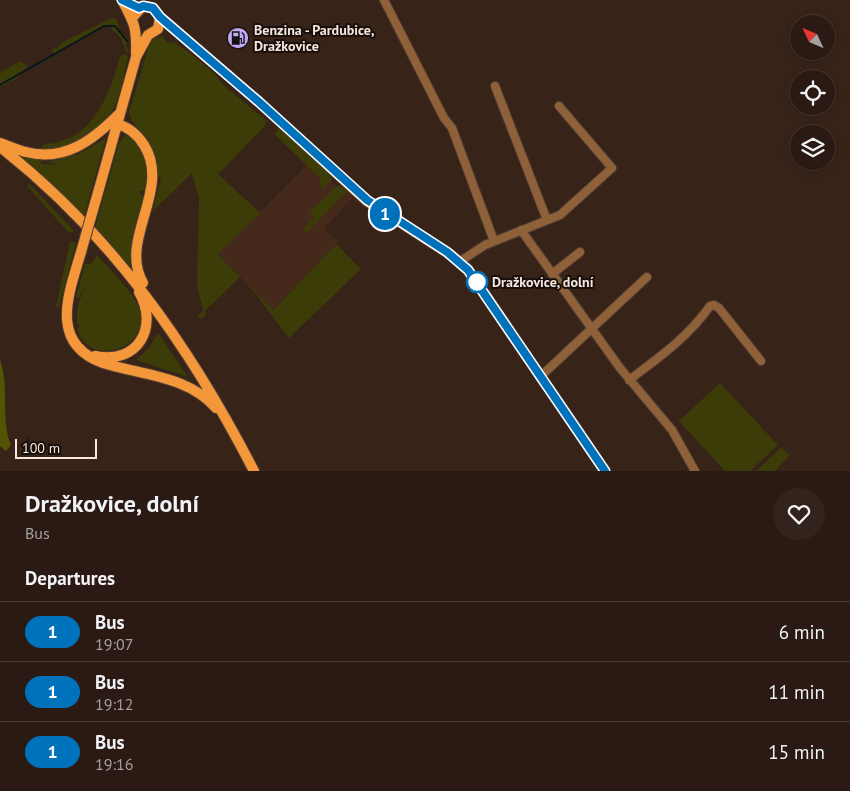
<!DOCTYPE html>
<meta charset="utf-8">
<style>
:root{--surface:#2a1a13;--page:#32231c;--text:#f1f3f6;--muted:#a5a1a0;--line:#463833}
body{margin:0;font-family:"PT Sans",sans-serif;background:var(--page);color:var(--text);height:100vh;display:flex;flex-direction:column;font-size:19px;white-space:nowrap}
*{box-sizing:border-box;margin:0}
p{font-size:16px;color:var(--muted)}
.icon{flex:none;width:28px;height:28px;fill:none;stroke:currentColor;stroke-width:2;stroke-linecap:round;stroke-linejoin:round}
.map{position:relative;height:471px;overflow:hidden}
.details{display:flex;flex-direction:column;background:var(--surface);flex:1}
.details>*{flex:none}
.badge{padding:0 10px;border-radius:16px;font-size:18px;line-height:32px}
.needle{width:32px;rotate:314deg}
.controls{position:absolute;left:790px;top:15px;display:grid;gap:10px}
.controls a{display:grid;place-items:center;width:45px;height:45px;border-radius:50%;background:var(--surface);box-shadow:0 2px 8px #0003,0 0 0 1px var(--line);font-size:25px}
.scale{position:absolute;left:15px;bottom:12px;width:82px;box-sizing:border-box;padding-left:5px;border:2px solid #f6e7e0;border-top:0;font-size:14px;line-height:18px;white-space:nowrap;color:#f6e7e0;-webkit-text-stroke:4px #180f0a;paint-order:stroke}
.map>.badge{position:absolute;translate:-50% -50%;box-shadow:0 0 0 2px #fff}
h2{padding:0 25px;font-size:19px;line-height:45px}
.round{display:grid;place-items:center;flex:none;width:52px;height:52px;border-radius:26px;background:var(--page)}
.overview{display:flex;align-items:center;justify-content:space-between;height:85px;padding:0 25px}
h1{font-size:24px;font-weight:700;line-height:38px}
ul{padding:0;list-style:none}
li{display:flex;align-items:center;gap:15px;height:60px;padding:0 25px;border-top:1px solid var(--line)}
li div{flex:1}
li b{display:block;font-size:19px}
li em{font-style:normal}
li .badge{min-width:55px;font-weight:700;text-align:center}
.map>svg:first-child{display:block}
.built{fill:#452a1c}
.green{fill:#3b3c07}
.forest{fill:#535502}
.lines{fill:none;stroke-linecap:round;stroke-linejoin:round}
.stream{stroke:#08161d;stroke-width:2}
.minor-casing{stroke:#533e35;stroke-width:10}
.major-casing{stroke:#533e35;stroke-width:12}
.minor{stroke:#8e6139;stroke-width:8}
.major{stroke:#f3973a;stroke-width:10}
.major-bridge-casing{stroke:#533e35;stroke-width:12;stroke-linecap:butt}
.major-bridge{stroke:#f3973a;stroke-width:10}
.line-casing{stroke:#fff;stroke-width:11}
.line{stroke:#0072bc;stroke-width:8}
.stop-dot{fill:#fff;stroke:#0072bc;stroke-width:2.5}
.labels{text-anchor:middle;stroke-width:4;stroke-linejoin:round;paint-order:stroke}
.poi-label{font-size:14px;font-weight:bold;fill:#f6e7e0;stroke:#180f0a;text-anchor:start}
.stop-label{font-size:14px;font-weight:bold;fill:#f6e7e0;stroke:#180f0a;text-anchor:start}
</style>
<div class="map">
<svg width="850" height="471" viewBox="0 0 850 471">
<rect width="100%" height="100%" fill="#382319"/>
<path class="built" d="M310,162L337,186H341L353,197L324,229L338,242L272,310L218,254Z"/>
<path class="green" d="M112,18L116,19L119,27L117,31L127,38L126,45L129,52L127,53L120,37L110,27L112,24L107,25L55,53L52,52V49L57,48L63,42Z
M163,36L167,43L174,42L194,56L217,76L223,85L267,121L264,127L218,174L260,213L218,254L240,277L205,311L206,314L201,319L197,316L203,311L197,284L199,198L192,173L153,211L161,178L158,176C159,162 153,146 144,135C138,127 131,123 129,112L149,46L153,39Z
M125,54L128,57C123,74 123,91 114,108C104,129 64,155 40,149L44,144C92,143 110,95 120,56Z
M20,61L28,66L17,78L0,87V73Z
M280,128L330,174L332,180L323,189L320,187L321,179L274,134Z
M125,135C148,143 148,172 146,191H140V194L145,196L133,240L130,266L95,228L118,146Z
M106,138L84,216L19,156L41,159V164L61,165L47,162L79,154Z
M30,184L74,231L69,233L27,186Z
M337,186H341L347,191L307,233L303,229L314,218L309,213Z
M70,242L76,243L59,307H56Z
M336,244L361,269L289,338L248,284L273,310Z
M97,255C109,269 135,293 140,310C151,351 86,368 77,328L80,327L77,324V309L85,284L79,298L76,297L85,264H91Z
M158,333L188,377L136,360L149,348Z
M720,383L778,445L750,471H725L679,421Z
M781,448L790,455L775,471H756Z"/>
<path class="forest" d="M0,360C10,388 0,420 11,445L6,451L0,446Z"/>
<g class="lines">
<path class="stream" d="M0,85L104,26H115L127,41"/>
<g class="minor-casing">
<path id="minor" d="M384,0L444,118L452,128L494,241
M495,86L547,220
M521,230L620,368L672,430L695,471
M459,262L485,245L560,215L612,168L559,106
M552,274L580,252
M541,376L647,277
M629,380C660,357 688,337 710,306L714,305L719,308L761,361"/>
</g>
<g class="major-casing">
<path id="major" d="M122,0C134,22 137,28 136,53
M133,17L143,6L153,8L160,17L259,102L367,201L451,255L468,270L605,471
M117,124C129,127 137,134 144,145C172,190 118,239 143,283
M0,143C9,146 17,150 26,152C65,162 93,140 119,114
M0,147C112,235 189,345 254,471
M99,189L136,57L148,35L158,29L160,17
M81,252C69,293 48,343 103,363C141,375 189,376 216,408
M95,356C138,365 159,327 139,292"/>
</g>
<use href="#minor" class="minor"/>
<use href="#major" class="major"/>
<g class="major-bridge-casing">
<path id="major-bridge" d="M81,252L99,189"/>
</g>
<use href="#major-bridge" class="major-bridge"/>
</g>
<g class="lines">
<g class="line-casing">
<path id="line" d="M122,0L139,8L143,6L153,8L160,17L259,102L367,200L447,252L468,270L605,471"/>
</g>
<use href="#line" class="line"/>
</g>
<defs>
<g id="fuel-disc" transform="scale(1.125)"><circle r="9.5" fill="#c0a8f3" stroke="#180f0a"/><path d="M-5.5-6h7V0h2V4h1.3V-2.5L3-4.5l.8-.8L6-3V5H2.5V1h-1V6h-7ZM-4.2-4.7v3.2H.2V-4.7Z" fill="#111"/></g>
</defs>
<g fill-rule="evenodd">
<use href="#fuel-disc" x="238" y="38"/>
</g>
<circle class="stop-dot" cx="477" cy="282" r="10"/>
<g class="labels">
<g class="poi-label">
<text x="254" y="35">Benzina - Pardubice,<tspan x="254" dy="16">Dražkovice</tspan></text>
</g>
<g class="stop-label">
<text x="492" y="287">Dražkovice, dolní</text>
</g>
</g>
</svg>
<div class="controls">
<a><svg class="needle" viewBox="-14 -14 28 28"><path d="M0-13l5 13h-10z" fill="#e53935"/><path d="M0 13l5-13h-10z" fill="#a5a1a0"/></svg></a>
<a><svg class="icon" aria-label="locate" viewBox="0 0 24 24"><circle cx="12" cy="12" r="6"/><path d="M12 2v4M12 18v4M2 12h4M18 12h4"/></svg></a>
<a><svg class="icon" aria-label="layers" viewBox="0 0 24 24"><path d="M12 4l9 5-9 5-9-5zM3 14l9 5 9-5"/></svg></a>
</div>
<div class="scale">100 m</div>
<b class="badge" style="left:385px;top:214px;background:#0072bc;color:#fff">1</b>
</div>
<section class="details">
<div class="overview"><div><h1>Dražkovice, dolní</h1><p>Bus</p></div><a class="round"><svg class="icon" aria-label="heart" viewBox="0 0 24 24"><path d="M12 20l-8-8c-3-5 5-10 8-4 3-6 11-1 8 4z"/></svg></a></div>
<h2>Departures</h2>
<ul>
<li><span class="badge" style="background:#0072bc;color:#fff">1</span><div><b>Bus</b><p>19:07</p></div><em>6 min</em></li>
<li><span class="badge" style="background:#0072bc;color:#fff">1</span><div><b>Bus</b><p>19:12</p></div><em>11 min</em></li>
<li><span class="badge" style="background:#0072bc;color:#fff">1</span><div><b>Bus</b><p>19:16</p></div><em>15 min</em></li>
</ul>
</section>
